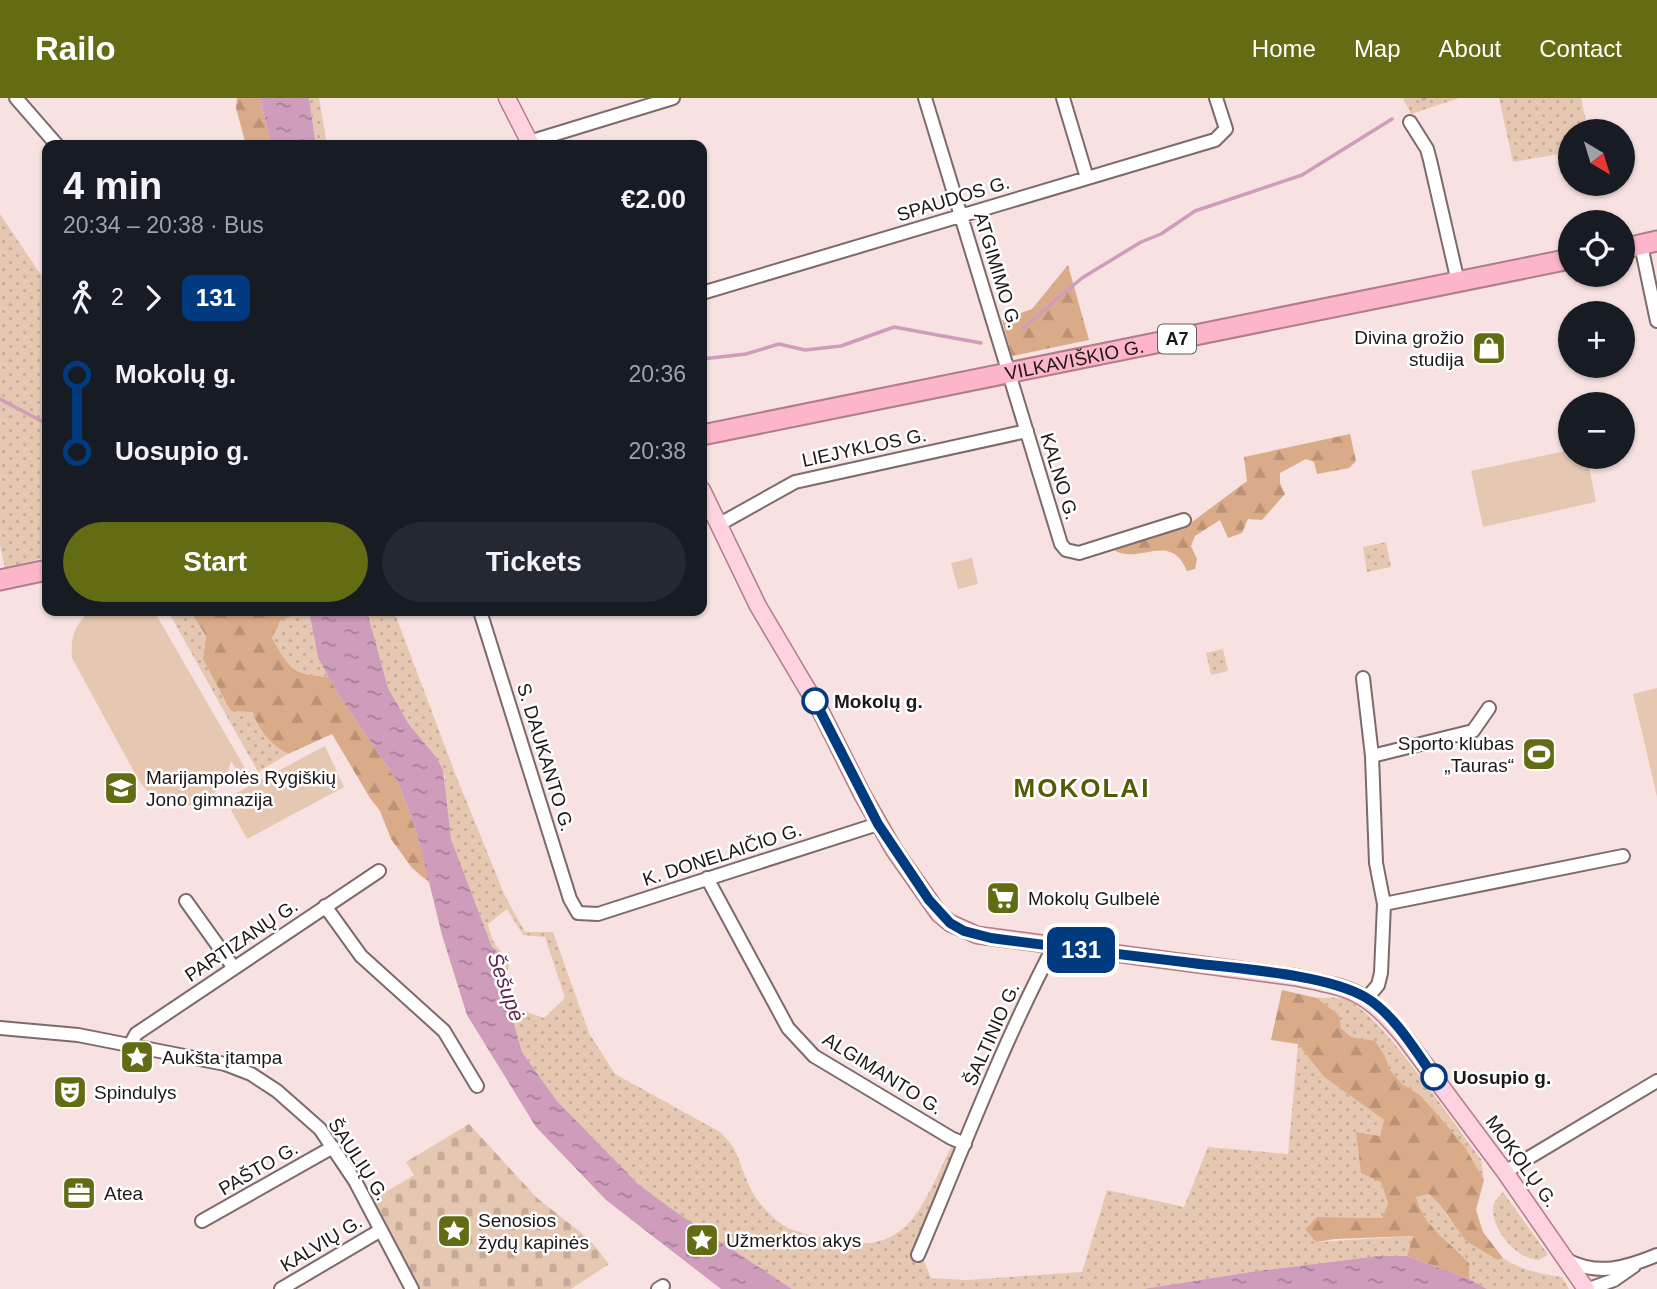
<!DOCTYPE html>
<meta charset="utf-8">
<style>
:root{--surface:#171b24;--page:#242831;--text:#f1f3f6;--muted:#9ea1a6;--accent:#636c12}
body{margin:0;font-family:Arial,sans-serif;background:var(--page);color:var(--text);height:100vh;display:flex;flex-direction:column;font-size:26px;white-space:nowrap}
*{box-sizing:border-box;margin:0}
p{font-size:23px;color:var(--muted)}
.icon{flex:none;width:38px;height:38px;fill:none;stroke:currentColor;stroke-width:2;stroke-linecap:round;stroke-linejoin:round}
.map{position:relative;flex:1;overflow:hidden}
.drawer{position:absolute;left:42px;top:42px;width:665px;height:476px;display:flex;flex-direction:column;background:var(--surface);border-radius:14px;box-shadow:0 2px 5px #0004}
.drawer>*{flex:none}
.badge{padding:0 14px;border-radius:10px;font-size:24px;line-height:46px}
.needle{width:46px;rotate:142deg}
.controls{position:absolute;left:1558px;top:21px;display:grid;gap:14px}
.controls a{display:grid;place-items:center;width:77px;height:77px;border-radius:50%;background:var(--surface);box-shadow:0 2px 5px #0004;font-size:35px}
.map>.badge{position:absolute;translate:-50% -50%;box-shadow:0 0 0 4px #fff}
.legs{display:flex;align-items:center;gap:10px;height:77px;padding:0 21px;font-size:23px}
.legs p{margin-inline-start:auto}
.headline{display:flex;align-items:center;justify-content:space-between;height:119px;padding:0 21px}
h1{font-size:38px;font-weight:700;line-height:52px}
.primary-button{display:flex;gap:14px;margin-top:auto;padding:14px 21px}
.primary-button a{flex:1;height:80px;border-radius:42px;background:var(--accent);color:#fff;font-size:28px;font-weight:700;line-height:80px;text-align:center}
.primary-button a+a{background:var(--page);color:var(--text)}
ul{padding:0 21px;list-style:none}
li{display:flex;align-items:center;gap:24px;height:77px;font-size:26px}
li i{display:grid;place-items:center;width:10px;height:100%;margin:0 9px;background:currentColor}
li i::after{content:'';width:18px;height:18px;margin:-9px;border:5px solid;border-radius:50%;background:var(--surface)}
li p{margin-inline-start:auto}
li:first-child i{background:linear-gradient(#0000 50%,currentColor 0)}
li:last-child i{background:linear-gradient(currentColor 50%,#0000 0)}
header{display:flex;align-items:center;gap:42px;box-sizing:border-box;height:98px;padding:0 35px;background:var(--accent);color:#fff}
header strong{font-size:33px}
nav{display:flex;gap:38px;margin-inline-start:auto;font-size:24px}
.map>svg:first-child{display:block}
.grass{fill:url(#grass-dots);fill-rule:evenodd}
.forest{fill:url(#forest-firs)}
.cemetery{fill:url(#cemetery-stones)}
.pitch{fill:#e6c8b2}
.water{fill:url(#water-ripples)}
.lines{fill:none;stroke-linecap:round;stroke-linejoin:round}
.stream{stroke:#cf9cbb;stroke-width:3.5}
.minor-casing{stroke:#7d6a6a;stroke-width:16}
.major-casing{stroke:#af7e8b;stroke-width:19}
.highway-casing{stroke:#af7e8b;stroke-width:23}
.minor{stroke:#fff;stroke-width:12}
.major{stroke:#fed3df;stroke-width:16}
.highway{stroke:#fdb5c9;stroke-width:19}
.line-1-casing{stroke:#fff;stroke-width:16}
.line-1{stroke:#003b80;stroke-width:10}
.stop-1-dot{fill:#fff;stroke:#003b80;stroke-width:3.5}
.labels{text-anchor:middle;stroke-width:5;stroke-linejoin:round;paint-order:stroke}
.shield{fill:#fff;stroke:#625d5d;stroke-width:2}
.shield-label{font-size:18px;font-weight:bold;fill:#1e1717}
.street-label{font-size:19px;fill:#1e1717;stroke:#fff}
.poi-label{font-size:19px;fill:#1e1717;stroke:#fff;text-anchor:start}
.stop-label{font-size:19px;font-weight:bold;fill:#1e1717;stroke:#fff;text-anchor:start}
.water-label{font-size:21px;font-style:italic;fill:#60244e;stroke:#fff}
.district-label{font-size:26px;font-weight:bold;letter-spacing:2px;fill:#535b04;stroke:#fff}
</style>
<header>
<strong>Railo</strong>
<nav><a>Home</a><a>Map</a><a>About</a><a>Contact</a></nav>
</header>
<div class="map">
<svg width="1657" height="1191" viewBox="0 0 1657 1191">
<defs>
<pattern id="grass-dots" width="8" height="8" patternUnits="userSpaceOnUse" patternTransform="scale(1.75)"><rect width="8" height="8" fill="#e6c8b2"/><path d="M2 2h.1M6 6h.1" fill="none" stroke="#c5ab98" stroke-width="1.8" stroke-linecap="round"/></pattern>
<pattern id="forest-firs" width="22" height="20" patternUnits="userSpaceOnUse" patternTransform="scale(1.75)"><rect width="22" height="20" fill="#daab88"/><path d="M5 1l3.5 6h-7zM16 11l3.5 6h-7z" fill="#bb9275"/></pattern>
<pattern id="cemetery-stones" width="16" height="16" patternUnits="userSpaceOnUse" patternTransform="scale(1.75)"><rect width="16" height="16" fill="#e6c8b2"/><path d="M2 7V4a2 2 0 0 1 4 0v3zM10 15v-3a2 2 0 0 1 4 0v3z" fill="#c5ab98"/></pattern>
<pattern id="water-ripples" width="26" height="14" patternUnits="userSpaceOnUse" patternTransform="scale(1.75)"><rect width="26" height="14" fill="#cf9cbb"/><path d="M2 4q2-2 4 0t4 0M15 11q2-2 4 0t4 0" fill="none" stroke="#a77e97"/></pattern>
</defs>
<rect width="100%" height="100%" fill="#f8e2e1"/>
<path class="grass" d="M309,0H319L327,47H316Z
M1403,0H1459L1411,16Z
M1499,0H1581L1588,33H1570V54L1513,64Z
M0,116L47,186V459L5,470L0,447Z
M1386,444L1391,469L1367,474L1363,449Z
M168,513H190L206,538L203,561C219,578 239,596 252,615C266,636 265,642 288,656L258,674Z
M293,513H309L318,560L329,579C292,576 290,572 272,540L280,523L294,517Z
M367,513H394L455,675L505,798L525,834H553L589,935L615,976L720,1034C725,1039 731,1045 734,1051C743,1068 746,1088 759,1104C783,1132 788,1131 822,1140C908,1163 920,1112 952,1047L959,1052L918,1148L931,1180L966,1182L1082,1174L1107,1092L1184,1109L1208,1049L1288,1056L1298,946L1324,979L1384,1022L1380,1038L1357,1034L1381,1084L1388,1107L1382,1120L1317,1119L1305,1131L1317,1144L1413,1138L1407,1158H1378L1257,1173L1143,1191H792L676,1114L638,1086L557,1003L522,954L500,876L503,858L492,849L451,741L444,692L445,679L436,659L408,625L388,590ZM507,811L523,837L545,839L565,900L544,920L513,909L504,880C514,859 508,863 497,849C492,843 490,833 488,826Z
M1223,551L1228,573L1211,577L1206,555Z
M1317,900C1325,900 1336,899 1344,901C1377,909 1456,1030 1481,1061L1484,1082L1465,1049L1437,1016L1420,997L1402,986L1389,972L1385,958L1375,944L1351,939L1341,930L1339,917Z
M1503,1094L1544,1151L1548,1157L1539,1162C1518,1162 1494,1134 1493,1113C1493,1104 1497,1100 1503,1094Z
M1429,1096L1440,1107L1450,1122L1498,1162L1503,1160C1522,1172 1540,1176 1562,1179L1569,1191H1487L1469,1181V1165C1449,1143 1424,1128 1415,1099Z"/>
<path class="forest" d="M237,0H260L271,47H246L236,10Z
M1068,167L1089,242L1012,258L1002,222L1032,211Z
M1350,336L1356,363L1349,370L1317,376L1314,364L1306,361L1280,375V385L1285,396L1262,422L1248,421L1242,435L1228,440L1220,422L1195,438L1191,448L1197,461L1195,471L1187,473C1170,433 1142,466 1115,453L1120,446L1188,427L1247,383L1244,359Z
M190,513H293L294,517L280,523L272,540C290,572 292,576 329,579L340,599L398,684L417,735L430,785L412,770L391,741L380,713L370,700L332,636L288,656C268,644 262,635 252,614L231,613L203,561L206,538Z
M1282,892L1317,900L1339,917L1341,930L1351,939L1375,943L1385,958L1390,972L1402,986L1420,997L1437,1016L1465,1049L1484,1082L1476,1112L1483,1134L1503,1160L1498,1162L1466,1143L1440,1107L1429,1096L1416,1099C1423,1128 1449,1143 1469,1165V1181L1407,1158L1413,1138L1335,1141L1316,1144L1305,1131L1317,1119L1382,1120L1388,1106L1381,1084L1361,1075L1356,1034L1380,1038L1384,1022L1324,979L1298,946L1271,942Z"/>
<path class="cemetery" d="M469,1026L537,1100L589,1141L609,1166L571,1191H417L369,1104L414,1077L406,1064Z"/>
<path class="pitch" d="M1570,352V359H1587L1596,404L1483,429L1471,373Z
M972,460L978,486L958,491L951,465Z
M90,513H154L245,670L238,674L231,663C221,712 169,724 139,683L72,560C70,541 75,526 90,513Z
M1657,590V699L1633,596Z
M325,648L344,689L247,741L225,701Z"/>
<path class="water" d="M260,0H309L316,47H271Z
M309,513H367L388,590L408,625L436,659L443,672L451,741L492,849L503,858L506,866L500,876L522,954L557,1003L638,1086L676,1114L792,1191H721L606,1102L536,1029L467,917L442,837L417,735L398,684L340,599L318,560Z
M1378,1158H1407L1469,1181L1487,1191H1143L1257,1173Z"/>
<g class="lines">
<path class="stream" d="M1423,1L1425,0
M1023,230L1082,180L1141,144L1161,136L1195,113L1302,77L1392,21
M702,261L746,256L779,246L805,252L841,248L894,229L981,245
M0,301L47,326"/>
<g class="minor-casing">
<path id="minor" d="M16,0L57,47
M925,0L1061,446L1066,452L1079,455L1184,422
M1063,0L1087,80
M1410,24L1427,51L1430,62L1458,184
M529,44L673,0
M1641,147L1657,223
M702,195L1215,42L1226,31L1216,0
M718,427L795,384L1027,333
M480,513L570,801L578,815L598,816L878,726
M1363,580L1372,658L1376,765L1384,806L1381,875L1378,887L1367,900
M1372,658L1473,633L1489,610
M707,780L788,930L814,958L951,1040L965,1046
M186,803L234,870
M1384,806L1623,758
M325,808L361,858L444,933L477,988
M0,930L78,937L225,966L251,976L277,993L320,1031L355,1083L412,1191
M130,947L136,936L379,773
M1505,1074L1657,983
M202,1123L333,1049
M918,1157C962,1054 1001,948 1054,848
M1567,1162C1598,1178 1626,1170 1657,1157
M281,1191L381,1132
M658,1191L663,1188
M1589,1191L1614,1182L1634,1168"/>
</g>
<g class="major-casing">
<path id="major" d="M507,0L531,47
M702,392L758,508L822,616L862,696L894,752L939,816L950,825L977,837L1294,879C1353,891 1365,892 1405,940L1505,1074L1586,1191"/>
</g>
<g class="highway-casing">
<g id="highway">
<path d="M1622,151L1657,143"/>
<path id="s1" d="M702,337L1570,161"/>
<path d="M0,482L47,472"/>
</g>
</g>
<use href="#minor" class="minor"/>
<use href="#major" class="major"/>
<use href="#highway" class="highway"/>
</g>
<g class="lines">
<g class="line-1-casing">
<path id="line-1" d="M815,603L878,726L929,802L950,825L964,833L991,840C1058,849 1125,857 1192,865C1239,871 1325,876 1365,899C1394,916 1415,952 1434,979"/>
</g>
<use href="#line-1" class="line-1"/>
</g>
<defs>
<g id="shop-square" transform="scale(1.75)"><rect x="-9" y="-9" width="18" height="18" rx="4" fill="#636c12" stroke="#fff"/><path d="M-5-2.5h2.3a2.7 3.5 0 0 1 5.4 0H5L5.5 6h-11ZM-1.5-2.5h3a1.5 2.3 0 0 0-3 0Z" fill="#fff"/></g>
<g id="stadium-square" transform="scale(1.75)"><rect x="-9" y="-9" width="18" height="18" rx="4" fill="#636c12" stroke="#fff"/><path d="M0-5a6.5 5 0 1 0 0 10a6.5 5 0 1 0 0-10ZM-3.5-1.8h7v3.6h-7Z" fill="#fff"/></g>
<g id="school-square" transform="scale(1.75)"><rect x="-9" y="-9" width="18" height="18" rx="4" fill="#636c12" stroke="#fff"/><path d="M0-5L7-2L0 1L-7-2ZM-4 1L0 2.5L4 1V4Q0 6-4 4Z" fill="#fff"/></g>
<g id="supermarket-square" transform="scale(1.75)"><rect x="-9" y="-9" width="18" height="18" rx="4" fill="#636c12" stroke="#fff"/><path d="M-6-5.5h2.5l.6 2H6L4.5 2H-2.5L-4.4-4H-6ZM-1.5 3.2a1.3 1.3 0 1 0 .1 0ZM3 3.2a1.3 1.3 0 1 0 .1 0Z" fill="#fff"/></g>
<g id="sight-square" transform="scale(1.75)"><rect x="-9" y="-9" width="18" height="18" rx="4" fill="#636c12" stroke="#fff"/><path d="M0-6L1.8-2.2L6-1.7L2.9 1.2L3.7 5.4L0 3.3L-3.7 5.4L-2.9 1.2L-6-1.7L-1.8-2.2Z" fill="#fff"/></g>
<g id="theatre-square" transform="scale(1.75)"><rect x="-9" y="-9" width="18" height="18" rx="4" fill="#636c12" stroke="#fff"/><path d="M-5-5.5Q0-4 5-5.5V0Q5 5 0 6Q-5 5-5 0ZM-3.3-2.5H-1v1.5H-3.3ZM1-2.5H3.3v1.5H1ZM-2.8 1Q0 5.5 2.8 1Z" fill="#fff"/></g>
<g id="office-square" transform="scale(1.75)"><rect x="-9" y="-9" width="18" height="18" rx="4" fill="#636c12" stroke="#fff"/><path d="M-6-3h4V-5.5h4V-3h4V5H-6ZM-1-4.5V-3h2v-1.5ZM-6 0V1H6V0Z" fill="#fff"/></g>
</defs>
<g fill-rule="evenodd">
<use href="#shop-square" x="1489" y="250"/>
<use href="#stadium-square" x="1539" y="656"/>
<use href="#school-square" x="121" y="690"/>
<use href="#supermarket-square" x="1003" y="800"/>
<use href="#sight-square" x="137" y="959"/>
<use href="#theatre-square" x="70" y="994"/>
<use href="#office-square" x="79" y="1095"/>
<use href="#sight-square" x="454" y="1133"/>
<use href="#sight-square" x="702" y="1142"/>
</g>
<g class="stop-1-dot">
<circle cx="815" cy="603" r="12"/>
<circle cx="1434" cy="979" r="12"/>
</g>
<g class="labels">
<rect class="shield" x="1158" y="226.5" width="38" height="29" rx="5"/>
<g class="shield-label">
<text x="1177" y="247">A7</text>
</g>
<g class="street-label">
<text transform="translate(953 100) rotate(-17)" y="7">SPAUDOS G.</text>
<text transform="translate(998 172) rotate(73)" y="7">ATGIMIMO G.</text>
<text dy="7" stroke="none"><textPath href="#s1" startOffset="380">VILKAVIŠKIO G.</textPath></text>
<text transform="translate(864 349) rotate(-12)" y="7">LIEJYKLOS G.</text>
<text transform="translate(1060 378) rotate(73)" y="7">KALNO G.</text>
<text transform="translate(546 659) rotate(73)" y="7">S. DAUKANTO G.</text>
<text transform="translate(722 756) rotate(-18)" y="7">K. DONELAIČIO G.</text>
<text transform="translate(241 842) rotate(-34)" y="7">PARTIZANŲ G.</text>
<text transform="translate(991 936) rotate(-66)" y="7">ŠALTINIO G.</text>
<text transform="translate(883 975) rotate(32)" y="7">ALGIMANTO G.</text>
<text transform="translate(359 1061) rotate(57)" y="7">ŠAULIŲ G.</text>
<text transform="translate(1522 1063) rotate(54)" y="7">MOKOLŲ G.</text>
<text transform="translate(258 1070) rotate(-30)" y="7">PAŠTO G.</text>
<text transform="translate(321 1145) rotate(-31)" y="7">KALVIŲ G.</text>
</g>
<g class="poi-label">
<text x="1464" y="246" text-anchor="end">Divina grožio<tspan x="1464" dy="22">studija</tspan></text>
<text x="1514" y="652" text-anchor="end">Sporto klubas<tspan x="1514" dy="22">„Tauras“</tspan></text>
<text x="146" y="686">Marijampolės Rygiškių<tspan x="146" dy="22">Jono gimnazija</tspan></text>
<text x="1028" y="807">Mokolų Gulbelė</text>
<text x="162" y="966">Aukšta įtampa</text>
<text x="94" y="1001">Spindulys</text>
<text x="104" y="1102">Atea</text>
<text x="478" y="1129">Senosios<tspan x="478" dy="22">žydų kapinės</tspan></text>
<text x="726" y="1149">Užmerktos akys</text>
</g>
<g class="stop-label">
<text x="834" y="610">Mokolų g.</text>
<text x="1453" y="986">Uosupio g.</text>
</g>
<g class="water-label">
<text transform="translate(506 889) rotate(70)" y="7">Šešupė</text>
</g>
<g class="district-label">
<text x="1082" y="699">MOKOLAI</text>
</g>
</g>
</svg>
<div class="controls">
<a><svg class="needle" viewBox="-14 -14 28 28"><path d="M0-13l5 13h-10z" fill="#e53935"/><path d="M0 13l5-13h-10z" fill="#9ea1a6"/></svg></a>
<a><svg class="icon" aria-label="locate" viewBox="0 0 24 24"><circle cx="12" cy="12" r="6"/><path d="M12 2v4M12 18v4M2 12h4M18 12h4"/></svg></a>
<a>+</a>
<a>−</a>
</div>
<b class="badge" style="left:1081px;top:852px;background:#003b80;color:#fff">131</b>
<section class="drawer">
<div class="headline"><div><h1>4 min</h1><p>20:34 – 20:38 · Bus</p></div><b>€2.00</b></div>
<div class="legs"><svg class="icon" aria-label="walk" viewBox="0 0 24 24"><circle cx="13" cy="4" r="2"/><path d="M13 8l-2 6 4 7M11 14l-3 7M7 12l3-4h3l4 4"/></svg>2<svg class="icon" aria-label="forward" viewBox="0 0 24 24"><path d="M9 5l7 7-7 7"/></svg><b class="badge" style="background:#003b80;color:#fff">131</b></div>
<ul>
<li><i style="color:#003b80"></i><b>Mokolų g.</b><p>20:36</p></li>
<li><i style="color:#003b80"></i><b>Uosupio g.</b><p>20:38</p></li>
</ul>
<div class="primary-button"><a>Start</a><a>Tickets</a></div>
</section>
</div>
